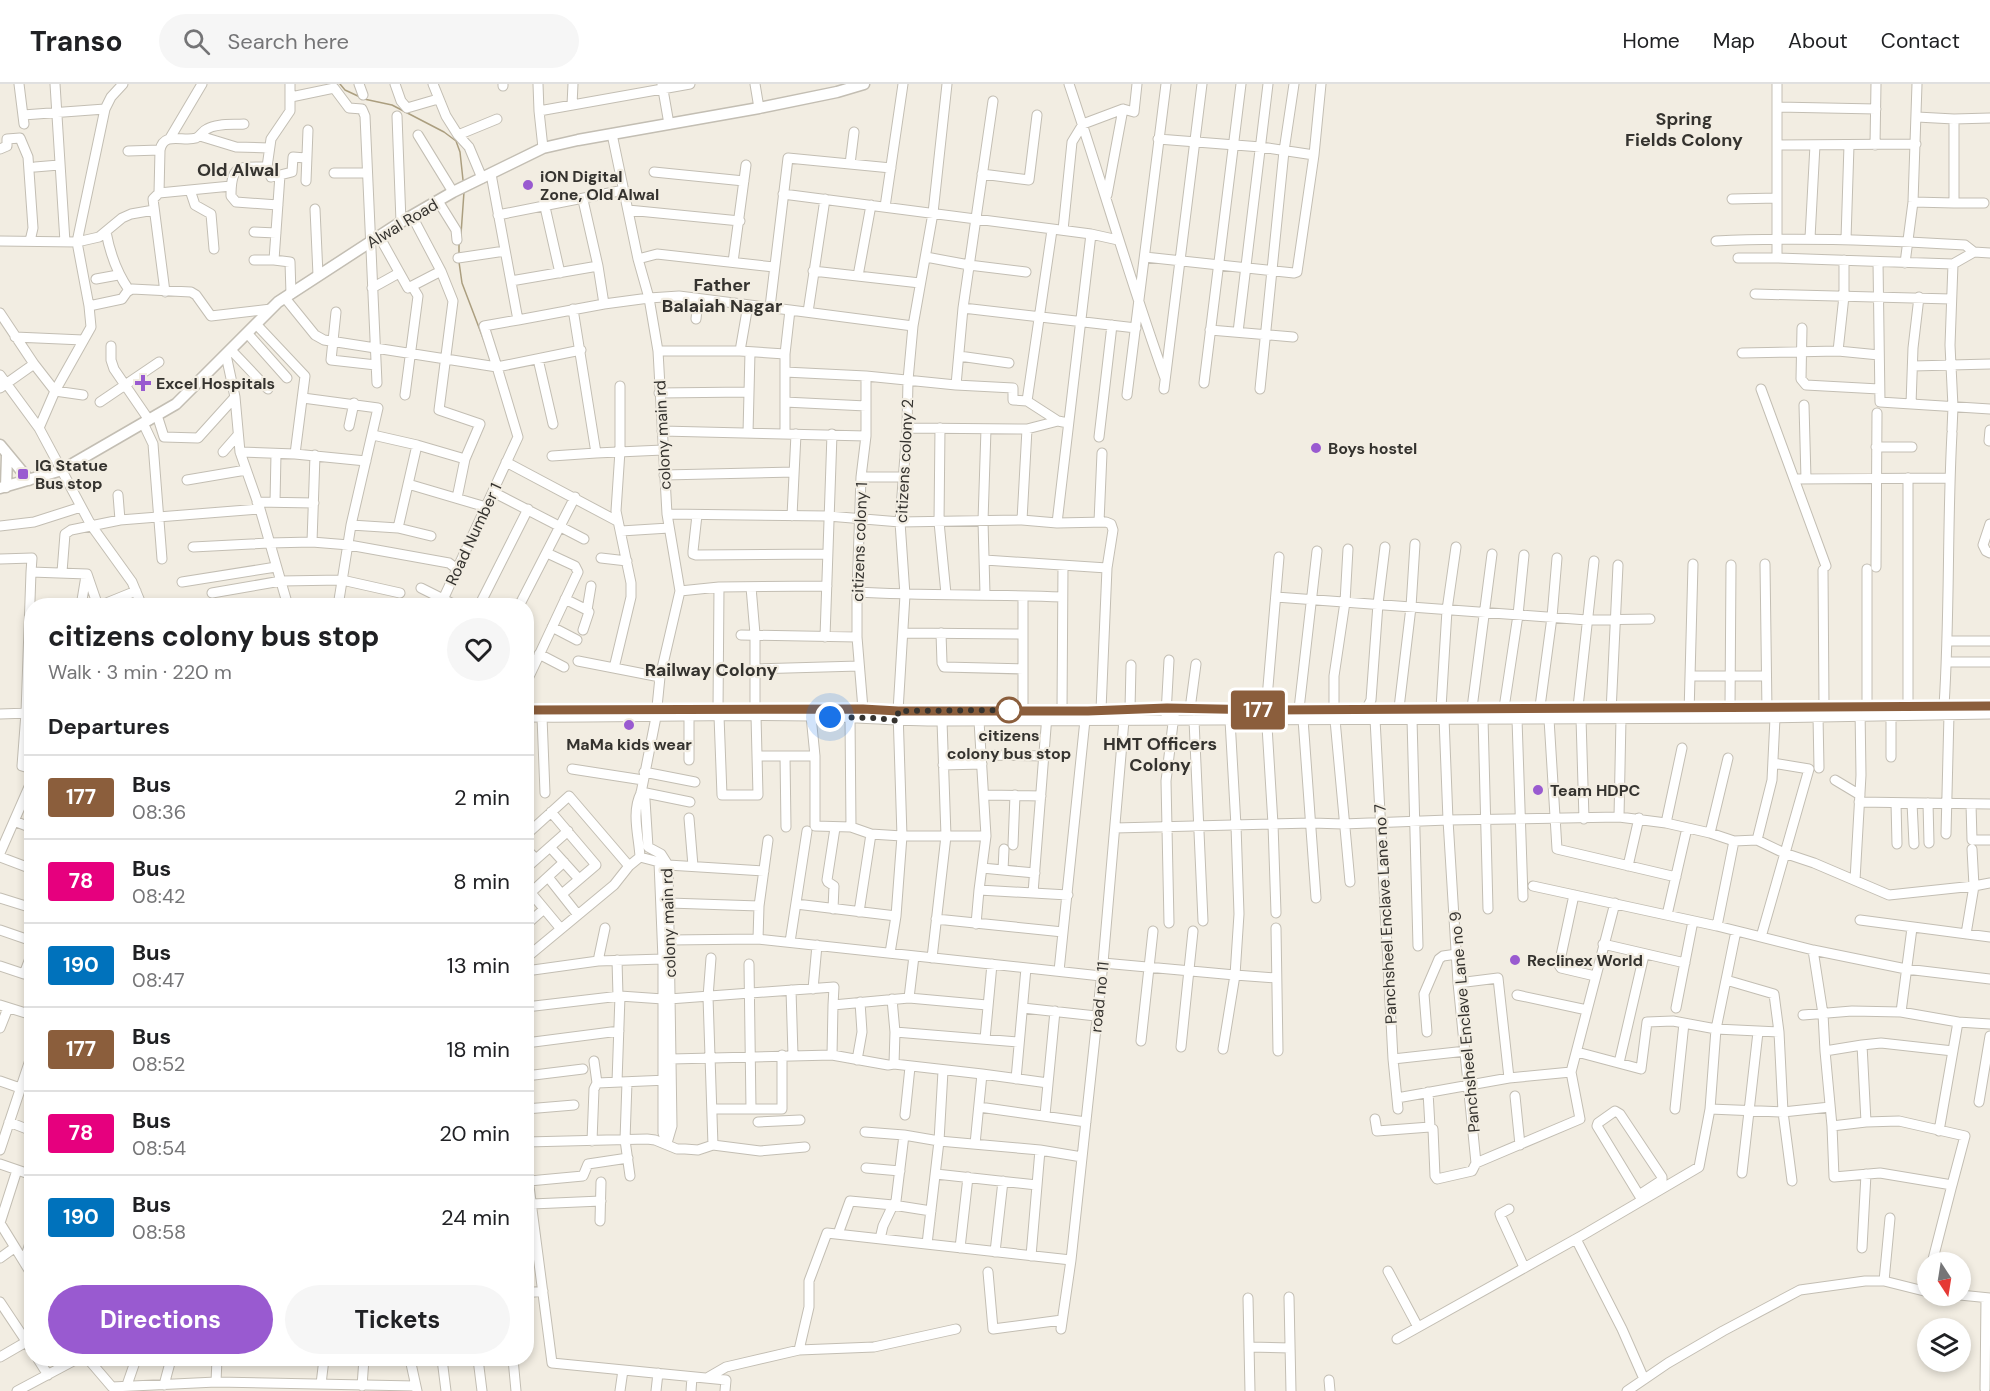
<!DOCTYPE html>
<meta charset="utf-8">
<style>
:root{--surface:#fff;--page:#f6f6f6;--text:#202124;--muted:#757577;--line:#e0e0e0;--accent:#995ad0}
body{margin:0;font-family:"DM Sans",sans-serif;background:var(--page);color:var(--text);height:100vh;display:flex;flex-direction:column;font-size:22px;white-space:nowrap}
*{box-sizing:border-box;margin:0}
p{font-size:20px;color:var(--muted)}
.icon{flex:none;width:33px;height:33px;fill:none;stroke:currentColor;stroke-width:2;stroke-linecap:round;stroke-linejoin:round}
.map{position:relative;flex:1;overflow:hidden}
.drawer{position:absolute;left:24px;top:514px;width:510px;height:768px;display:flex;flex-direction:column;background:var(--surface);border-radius:24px;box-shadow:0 3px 9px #0003}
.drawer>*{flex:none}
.badge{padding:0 12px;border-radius:4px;font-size:21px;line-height:39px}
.needle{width:39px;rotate:168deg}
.buttons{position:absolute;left:1917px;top:1168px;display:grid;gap:12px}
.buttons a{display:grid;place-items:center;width:54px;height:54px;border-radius:50%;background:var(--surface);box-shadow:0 3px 9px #0003;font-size:30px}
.you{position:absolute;width:30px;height:30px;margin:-15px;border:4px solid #fff;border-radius:50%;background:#1a73e8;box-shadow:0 0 0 9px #1a73e833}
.map>.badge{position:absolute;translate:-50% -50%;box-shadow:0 0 0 3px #fff}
h2{padding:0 24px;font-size:22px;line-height:54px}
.round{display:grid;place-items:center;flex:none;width:63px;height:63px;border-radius:32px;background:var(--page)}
.overview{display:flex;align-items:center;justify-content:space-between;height:102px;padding:0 24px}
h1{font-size:28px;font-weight:700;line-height:45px}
.cta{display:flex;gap:12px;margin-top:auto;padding:12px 24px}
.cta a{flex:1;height:69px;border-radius:36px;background:var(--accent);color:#fff;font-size:24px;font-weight:700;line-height:69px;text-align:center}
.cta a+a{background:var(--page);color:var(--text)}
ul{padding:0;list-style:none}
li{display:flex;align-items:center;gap:18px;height:84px;padding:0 24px;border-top:2px solid var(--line)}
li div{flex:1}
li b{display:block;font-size:22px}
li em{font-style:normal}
li .badge{min-width:66px;font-weight:700;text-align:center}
header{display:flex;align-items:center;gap:36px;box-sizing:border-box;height:84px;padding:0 30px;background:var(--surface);border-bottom:2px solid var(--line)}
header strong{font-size:28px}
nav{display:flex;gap:33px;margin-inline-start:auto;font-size:21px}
.search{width:420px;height:54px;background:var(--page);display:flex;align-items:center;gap:15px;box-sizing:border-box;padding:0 21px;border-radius:33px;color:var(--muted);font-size:22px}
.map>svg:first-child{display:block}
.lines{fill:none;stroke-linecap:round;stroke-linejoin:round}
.stream{stroke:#ab9e7f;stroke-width:1.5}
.minor-casing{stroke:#c3beb3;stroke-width:11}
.major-casing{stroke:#c3beb3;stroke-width:13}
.minor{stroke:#fff;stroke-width:9}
.major{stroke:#fff;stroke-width:10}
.line-casing{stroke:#fff;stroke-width:14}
.line{stroke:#8b5e3c;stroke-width:9}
.walk{stroke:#35332f;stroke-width:6;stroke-dasharray:0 10.8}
.poi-dot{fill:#995ad0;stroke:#f2ede2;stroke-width:2}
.stop-dot{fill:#fff;stroke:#8b5e3c;stroke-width:3}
.labels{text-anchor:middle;stroke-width:4.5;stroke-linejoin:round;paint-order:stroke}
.poi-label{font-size:16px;font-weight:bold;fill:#35332f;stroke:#f2ede2;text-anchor:start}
.street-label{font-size:16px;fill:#35332f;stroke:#f2ede2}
.stop-label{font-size:16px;font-weight:bold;fill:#35332f;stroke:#f2ede2}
.neighbourhood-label{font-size:18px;font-weight:bold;fill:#35332f;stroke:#f2ede2}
</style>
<header>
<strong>Transo</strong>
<div class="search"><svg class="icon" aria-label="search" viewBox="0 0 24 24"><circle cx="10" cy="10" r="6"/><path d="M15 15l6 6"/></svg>Search here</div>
<nav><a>Home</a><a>Map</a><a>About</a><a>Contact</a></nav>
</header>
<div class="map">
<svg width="1990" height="1307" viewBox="0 0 1990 1307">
<rect width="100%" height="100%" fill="#f2ede2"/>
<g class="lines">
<path class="stream" d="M340,0L345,6L360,13
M364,15L392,21L444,48L456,57L460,68L463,96
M461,150L464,108
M459,171V160
M459,178L462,199L486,262"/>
<g class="minor-casing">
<path id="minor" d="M19,0L24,40
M55,0L65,158
M359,0L363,11
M395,0L401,17L407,24L438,15
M433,0L446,32L458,51L469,63L482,94
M538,0L539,27L543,64
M662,0L669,40
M755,0L759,24
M1069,0C1102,98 1130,197 1165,294
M1777,0V174L1953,180L1974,168L1990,169
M503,2V0
M291,13L334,4L349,24L362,25L365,32L377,299
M572,21L573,0
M1778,23L1876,25
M539,27L690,0
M23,31L105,25
M397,32L401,138
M1917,33L1954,35L1990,34
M612,50L638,175L649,214L658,267L667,430L680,507L660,593L656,633L641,709L645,716L648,763L661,770L668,781L672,1042L667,1059
M418,51L453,108
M458,51L497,35
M200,52L236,63L269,64
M170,54L202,0
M1158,55L1261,63L1314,71
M1778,61L1916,60
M1875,61L1876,0
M0,65L7,62V55L20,54L28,73L33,144L30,157
M128,67L160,66
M850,80L854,48
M35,83L59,81
M267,83L271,93L280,91L274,176L290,178L291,210
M654,88L744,97
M334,89H366
M491,90L518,236L484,242L497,283L581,266
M982,90L1029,96L1037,31
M280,91L292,88L293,73L306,74
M306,97L308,46
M190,106L195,121L211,130L214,165
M159,109L160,66C164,47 183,58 196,54C201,52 202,47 207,45C217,39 233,41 244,40
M783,110L1091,150L1118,156
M1107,111L1123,25
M1732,115L1777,114
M583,116L598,182L604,220
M438,117L456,146L457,156
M1913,118L1954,119V35
M1954,119H1984
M278,121L236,118L231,112C231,80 239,83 267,83L271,55L290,27V0
M545,123L560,189
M885,123L903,0
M315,125L318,191
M154,126L131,130L122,134L99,153L77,158L89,222L122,215L127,208L132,205L191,208L196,211L211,232L271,225
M628,126L740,137
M498,131L624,106
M412,132L441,187L453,217L439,326L480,340L465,375L457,414
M1063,146L1072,58L1083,40L1123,25L1134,28L1137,0
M106,148C110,169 117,189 129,206
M254,148L276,149
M379,152L408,204L412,202L418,212L405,311
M1810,154L1815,61
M1846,155L1849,61
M0,157L77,158L105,25L111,13L123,0
M1716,157C1799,153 1882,156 1965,161L1974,168
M926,173L969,181L1026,188
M1145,173L1294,189L1297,188L1314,71L1321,0
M458,174L505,167
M1738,174H1777
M638,175L657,170L774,183
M254,176H274
M733,178L746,81
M1878,178L1880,318L1990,325
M1905,179L1913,118L1917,0
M813,187L920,199
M858,192L871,121
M96,195L118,191
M511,197L598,182
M412,202L441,187
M372,204L399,189
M165,208L153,115L159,109L231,102
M1755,210L1951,215
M285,214L315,251L324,256L497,283L518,353L440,522
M770,223L788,74L891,84
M963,224L1136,244
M790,226L913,242
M336,228L331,276L376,281
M808,228L825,115
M0,229L34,280L55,307L83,311
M696,235L698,215
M518,236L604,220L649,214L679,212L790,226L785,270V350
M256,240L305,292L295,370
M1802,244L1801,295L1806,301L1879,305
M1210,246L1293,253
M1238,248L1268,0
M247,249L287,294
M15,253L83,256
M111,262V276L114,285L149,336
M231,266L268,305
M658,267H740L785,270
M740,267L748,221
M1838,267L1844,212V176
M1742,269L1838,267L1879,271
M226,271L235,313L240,368L260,425L288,522
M959,272L1009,279
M538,275L553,340
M1913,282L1990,280
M785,288L866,292L956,301L1013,304V316L1027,317L1058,337L1068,339
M0,291L39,344L55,307L91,243L89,222
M1204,299L1241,0
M956,301L963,224L993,17
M0,304L34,280
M1164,305L1202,0
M1260,305L1284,67L1294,0
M1761,305L1826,482
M659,309L748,308
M1127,311L1166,0
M303,314L378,324L351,441L338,522
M1027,317L1052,146
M100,318L159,278
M785,318L866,322
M1911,320L1913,264L1919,213
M1804,321L1806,395
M157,331L164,353L198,354L235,313
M143,339L153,360L162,475
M349,342L354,319
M39,344L91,441L132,498L142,522
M907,344L1027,345L1058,337
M940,344L939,438L946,510
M1952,346L1953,323L1950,261L1953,180
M662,347L866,352
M748,349L750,268
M373,351L417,361L465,375
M1099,353L1112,241
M1989,357L1990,346
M1876,363H1912
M223,368L237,352
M240,368L295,370L366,377
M596,369L663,366
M552,372L596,369L573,225
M506,378L617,437
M664,391L794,388
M861,393H902
M1795,395L1949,394
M187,396L246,386
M408,400L486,423
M493,408L584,455
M118,411L120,436
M257,418L314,419
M275,418L276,370
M667,430L828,432L900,438L1022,436L1057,439L1106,438L1111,440L1113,446L1107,484L1101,626
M697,431L693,467V470L696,471L827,470
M792,432L796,350
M1022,436L1027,345
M1099,438L1102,369
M1057,439L1091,150
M1990,440L1983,461L1986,467L1990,469
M351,441L398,444L431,452
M0,442L34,438L81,423
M398,444L417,361
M621,447L669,444
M312,458L315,371
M193,463L269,459L312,458L349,461L449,479L457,485
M1348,465L1345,518L1334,592V625L1350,798
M601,474L627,477
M0,475L32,474L31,488L87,490L98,522
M985,476L1107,484
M1765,480L1767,628
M1876,483L1877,329
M1867,485V623
M1823,486L1824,623
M31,488L26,629L22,682L32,685
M62,488L65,450L71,446L120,436L260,425
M182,498L276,483
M751,503L755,550V625
M421,504L457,522
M680,507L719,503L827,502
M857,508C925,512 993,510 1062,513
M212,509L281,497L342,496L400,509
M985,510L983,437L986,345
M1276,513L1587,536L1650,535
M565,515L587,526L589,528L583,546
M81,522L86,492
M99,522L136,507
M479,522L528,425
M519,522L575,413
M587,526L591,502
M552,543L577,556
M903,549L1022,550
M941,549L942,579L944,583L1023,585
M741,551L857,553
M825,553L832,350
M1948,557H1990
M539,570L564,583
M578,577L660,593
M1947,578H1990
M614,584L631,513V499L616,427L620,367V302
M756,585L859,582
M1690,592H1766
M526,599L578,488L575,482L547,469
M1578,623L1594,477
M1730,623L1731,481
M1367,624L1371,616L1378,520L1385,463
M1399,624L1411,523L1415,460
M1472,624L1492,470
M1504,624L1518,531L1524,471
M863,625L857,553V508L861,393L866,352V292
M1190,625L1196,580
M1299,625L1317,467
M1891,625V673
M526,626L863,625L898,627H1088L1167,624L1266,626L1990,623
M718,626L719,503
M1023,626V512
M1062,626L1063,482
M1908,626V394
M1611,628L1618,481
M0,630L29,629
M1166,630L1169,576
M1539,630L1552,533L1557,474
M1689,630L1693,480
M719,632L722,711H758L756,632
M811,632L815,672V742L851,743L871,750
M1818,632L1819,684
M526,633C621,634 715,630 810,632C854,633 898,637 942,637L1767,634L1990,630
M542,633L545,709
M850,634L851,743
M1483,634L1488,825
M1581,634L1584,735
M1303,635L1316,814
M1375,635L1393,975L1398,1025
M1412,635L1418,862
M1517,635L1523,813
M1549,635L1557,765L1676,793
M1194,636L1203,837
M981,671L1044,672
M757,672H815
M785,672L786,743
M689,676V633
M943,681L982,680
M572,685L643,696
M644,688L695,698
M1835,696L1860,711
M641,708L690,718
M984,711L1041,712
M1859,718L1990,720
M1896,719L1897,760
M1912,719L1914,760
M1928,719L1929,759
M1971,720L1972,756H1990
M551,728L596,781L562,810
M1619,733L1621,634
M689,734L693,782
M14,737L32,744
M1666,739L1682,664
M1115,744L1312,739L1343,740L1448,736L1619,733L1666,739L1710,749L1734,757L1717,842
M1710,749L1728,674
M1946,750L1949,630L1944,622C1950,531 1947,440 1952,349
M526,751L569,712L629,782
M1757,756L1772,696L1775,634
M1734,757L1757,756L1784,769L1814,779L1889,811L1974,802L1990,799
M1013,761L1015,711
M550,763L579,795
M526,765L536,775
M0,769L32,696
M0,773L32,785
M640,773L659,778L663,875V1049L667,1059
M640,773C639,753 631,728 641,709
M668,781L764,787
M1628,782L1639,734
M526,784L568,747
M982,784L1035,789
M1003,786L1004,765
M548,793L578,831
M1855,796L1861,691L1860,625
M1533,802L1717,842L1813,866L1906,885L1990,895
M979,806L986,752L979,637
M531,809L561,845
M1033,809L1047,631
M1574,811L1559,881L1561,884L1595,892
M526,813L564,778
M0,814L32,824
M669,819L759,822
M796,820L896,832
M833,825L834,802L828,798L827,796L835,744
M859,828L871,750L902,752H986
M1276,829L1273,740L1266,626L1279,473
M1667,831L1687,744
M936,835L1063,848
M1860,836L1990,853
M1169,839L1166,697L1174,631
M976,840L979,806L1068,811
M526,841L544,825
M1276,844L1278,967
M0,846L32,857
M1966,850L1974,802L1972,765
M1761,853L1809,685L1773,679
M758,855L759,822L768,756
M670,856L758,855L1101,892
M790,858L807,747
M1603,860L1685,879
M1813,866L1823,930L1825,967
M890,869L896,832L902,752L898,627L905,511L900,438L907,344L908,296L913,242L933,129L947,0
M526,874L614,801L629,782L640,773
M711,874L708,913L713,1061
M932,874L946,752L942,637
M617,876L618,912
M598,877L605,844
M1103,879L1235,891L1239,830L1236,742L1230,636
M749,880L751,1025
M0,882L24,890L32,869
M526,887L598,877L663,875
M1059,887L1085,636
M1726,896L1774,910L1779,948
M1458,899L1498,894L1509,994
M813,905L817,861
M791,906L793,971
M1517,911L1587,926
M909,914L914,872
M669,915L834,903L833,921L909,914L987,921
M892,915L895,948L894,980
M0,921L32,931
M526,923L620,912L663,915
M1023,924L1096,932
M1676,924L1693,837
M1901,928L1912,844
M1803,931L1852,927L1901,928L1958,938
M0,944L8,924
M895,948L1019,958
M1427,948L1424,910L1439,875L1443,872L1457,870
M985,955L992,880
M1141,957L1153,847
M526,959L619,947
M1862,961L1881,959L1953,967
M1181,963L1193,847
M1223,965L1235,891L1276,894
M1577,968L1641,985L1647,938L1673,937L1716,945L1779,948L1783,1028L1792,1097
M832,971L833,921
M671,975L832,971L888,981L894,980L982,990L975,1060
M1393,975L1466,967
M857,976L862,948L860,918
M594,977L597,999
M1619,979L1644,871
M982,990L1048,999
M526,992L583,985
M1016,995L1026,884
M0,997L20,1004
M617,998L620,912
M627,998L625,1056L630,1092
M1428,1008L1430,1043
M1515,1012L1520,1061
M1397,1014L1509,994L1571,988L1615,819
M1979,1018L1990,952
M979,1023L1086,1038
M526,1025L574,1021
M713,1025H782V971
M1675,1025L1684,939
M1710,1025L1783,1028L1830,1023
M905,1031L910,983
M1045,1031L1055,927
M1375,1035L1377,1047L1430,1043L1433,1045L1435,1092L1437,1095L1472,1087L1476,1079L1458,899L1448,736L1444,634L1441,624L1447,526L1456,463
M1899,1037L1965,1052L1952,1101L1880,1089L1834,1093L1832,1042L1866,1038Z
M9,1038L32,1047
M758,1038L800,1036
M1832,1042L1825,967L1862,961L1866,1038
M1939,1047L1958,938L1990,940
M904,1051L939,1057L943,987
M592,1057L594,1005L597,999L668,996
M526,1058L647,1055L655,1056L677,1065H685L698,1066L713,1061L760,1067L805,1063
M0,1066L32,970
M526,1079L552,1279L726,1296L725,1307
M1476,1079L1580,1035L1571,988
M0,1080L32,1091
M866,1084L900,1087
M1742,1089L1758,948
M936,1090L1037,1101
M529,1097L583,1092L588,1080L628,1074
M1639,1111L1662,1096V1093L1620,1030L1615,1027L1598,1039L1597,1042L1642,1116
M532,1120L601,1117
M1509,1125L1500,1130L1501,1133L1524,1183
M1890,1134L1884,1197L1928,1208
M600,1137L601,1098
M0,1139L32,1191
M0,1139L17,1086
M838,1150L850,1117L893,1121L896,1117L904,1051L865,1048
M880,1155L883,1142L893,1121L931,1127
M1576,1155L1622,1245L1644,1295
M927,1160L939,1057L1040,1066L1082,1073
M960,1164L968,1093
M1862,1164L1866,1090
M995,1168L1003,1097
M1031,1172L1040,1066
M0,1174L14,1164
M24,1178L32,1153
M1932,1179L1952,1101
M1388,1187L1418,1243
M988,1188L993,1245L1062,1236
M526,1209L543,1207
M1960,1211L1990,1214
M1289,1213L1291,1307
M1248,1214L1250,1307
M0,1218L32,1266
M1061,1245L1071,1176L1103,879L1124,636L1130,625L1131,581
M1397,1255L1583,1151L1699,1083L1710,1025L1716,945L1736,847
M1249,1263L1290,1264
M799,1266L874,1263L956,1245
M0,1273L26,1258
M38,1275L48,1291
M88,1275L112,1303L216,1298L415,1302
M410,1275L417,1307
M442,1275L446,1307
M478,1275L482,1307
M513,1275L516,1307
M707,1294L726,1283L799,1266L809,1223V1197L827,1149L1071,1176
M1329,1296L1330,1307
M216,1298L217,1275
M321,1300L324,1275
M127,1301L136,1275
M164,1301L171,1275
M362,1302L364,1275
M1985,1305L1986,1214
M17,1307L77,1275
M620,1307L623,1286
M656,1307L658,1289
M691,1307L692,1293
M1627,1307L1668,1279L1723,1247L1800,1206L1865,1197H1884"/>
</g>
<g class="major-casing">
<path id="major" d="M0,361L29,396
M6,403L7,371
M0,404L62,386L176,320L278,218L401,138L453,108L543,64L578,56L759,24L837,8L864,0"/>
</g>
<use href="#minor" class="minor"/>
<use href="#major" class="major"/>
</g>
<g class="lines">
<g class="line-casing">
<path id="line" d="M526,626L863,625L898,627H1088L1167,624L1266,626L1990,622"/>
</g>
<use href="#line" class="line"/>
<path class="walk" d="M830,633L876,634L898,637V627L1009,626"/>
</g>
<g class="poi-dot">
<circle cx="528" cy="101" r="6"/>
<path d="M140 290h6v6h6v6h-6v6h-6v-6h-6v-6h6z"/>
<circle cx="1316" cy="364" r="6"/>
<rect x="17" y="384" width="12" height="12" rx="3"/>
<circle cx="629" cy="641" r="6"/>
<circle cx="1538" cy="706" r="6"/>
<circle cx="1515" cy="876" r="6"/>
</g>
<circle class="stop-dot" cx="1009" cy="626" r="12"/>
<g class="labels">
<g class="poi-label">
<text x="540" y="98">iON Digital<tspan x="540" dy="18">Zone, Old Alwal</tspan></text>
<text x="156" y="305">Excel Hospitals</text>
<text x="1328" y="370">Boys hostel</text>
<text x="35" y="387">IG Statue<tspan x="35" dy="18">Bus stop</tspan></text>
<text x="629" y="666" text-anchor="middle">MaMa kids wear</text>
<text x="1550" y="712">Team HDPC</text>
<text x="1527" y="882">Reclinex World</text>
</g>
<g class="street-label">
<text transform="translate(402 139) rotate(-31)" y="6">Alwal Road</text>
<text transform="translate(662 351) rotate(-93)" y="6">colony main rd</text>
<text transform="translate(904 377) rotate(-87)" y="6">citizens colony 2</text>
<text transform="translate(473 450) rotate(-65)" y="6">Road Number 1</text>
<text transform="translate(859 458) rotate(-88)" y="6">citizens colony 1</text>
<text transform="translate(1385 830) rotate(-93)" y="6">Panchsheel Enclave Lane no 7</text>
<text transform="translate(668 839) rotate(-92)" y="6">colony main rd</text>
<text transform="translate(1099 913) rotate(-84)" y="6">road no 11</text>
<text transform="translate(1464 938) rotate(-95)" y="6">Panchsheel Enclave Lane no 9</text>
</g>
<g class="stop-label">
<text x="1009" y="657">citizens<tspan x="1009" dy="18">colony bus stop</tspan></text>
</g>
<g class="neighbourhood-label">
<text x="1684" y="41">Spring<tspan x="1684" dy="21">Fields Colony</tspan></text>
<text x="238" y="92">Old Alwal</text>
<text x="722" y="207">Father<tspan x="722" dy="21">Balaiah Nagar</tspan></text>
<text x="711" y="592">Railway Colony</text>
<text x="1160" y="666">HMT Officers<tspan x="1160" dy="21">Colony</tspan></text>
</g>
</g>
</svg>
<div class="buttons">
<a><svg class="needle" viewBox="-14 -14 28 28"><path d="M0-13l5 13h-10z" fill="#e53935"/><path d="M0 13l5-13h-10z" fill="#757577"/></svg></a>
<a><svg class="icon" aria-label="layers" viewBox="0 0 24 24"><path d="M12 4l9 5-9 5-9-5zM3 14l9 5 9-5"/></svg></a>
</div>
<div class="you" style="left:830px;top:633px"></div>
<b class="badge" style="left:1258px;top:626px;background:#8b5e3c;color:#fff">177</b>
<section class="drawer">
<div class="overview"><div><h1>citizens colony bus stop</h1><p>Walk · 3 min · 220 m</p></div><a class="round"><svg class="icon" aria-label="heart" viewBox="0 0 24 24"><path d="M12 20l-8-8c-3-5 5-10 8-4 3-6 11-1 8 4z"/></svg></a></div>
<h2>Departures</h2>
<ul>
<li><span class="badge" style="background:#8b5e3c;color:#fff">177</span><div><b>Bus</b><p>08:36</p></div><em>2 min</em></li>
<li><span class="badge" style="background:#e6007e;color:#fff">78</span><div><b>Bus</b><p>08:42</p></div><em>8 min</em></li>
<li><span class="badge" style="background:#0072bc;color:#fff">190</span><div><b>Bus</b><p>08:47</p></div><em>13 min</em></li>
<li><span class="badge" style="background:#8b5e3c;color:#fff">177</span><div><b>Bus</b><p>08:52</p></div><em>18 min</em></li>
<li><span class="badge" style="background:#e6007e;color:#fff">78</span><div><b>Bus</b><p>08:54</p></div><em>20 min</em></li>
<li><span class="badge" style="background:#0072bc;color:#fff">190</span><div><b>Bus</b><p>08:58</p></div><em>24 min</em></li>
</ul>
<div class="cta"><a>Directions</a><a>Tickets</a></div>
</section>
</div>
